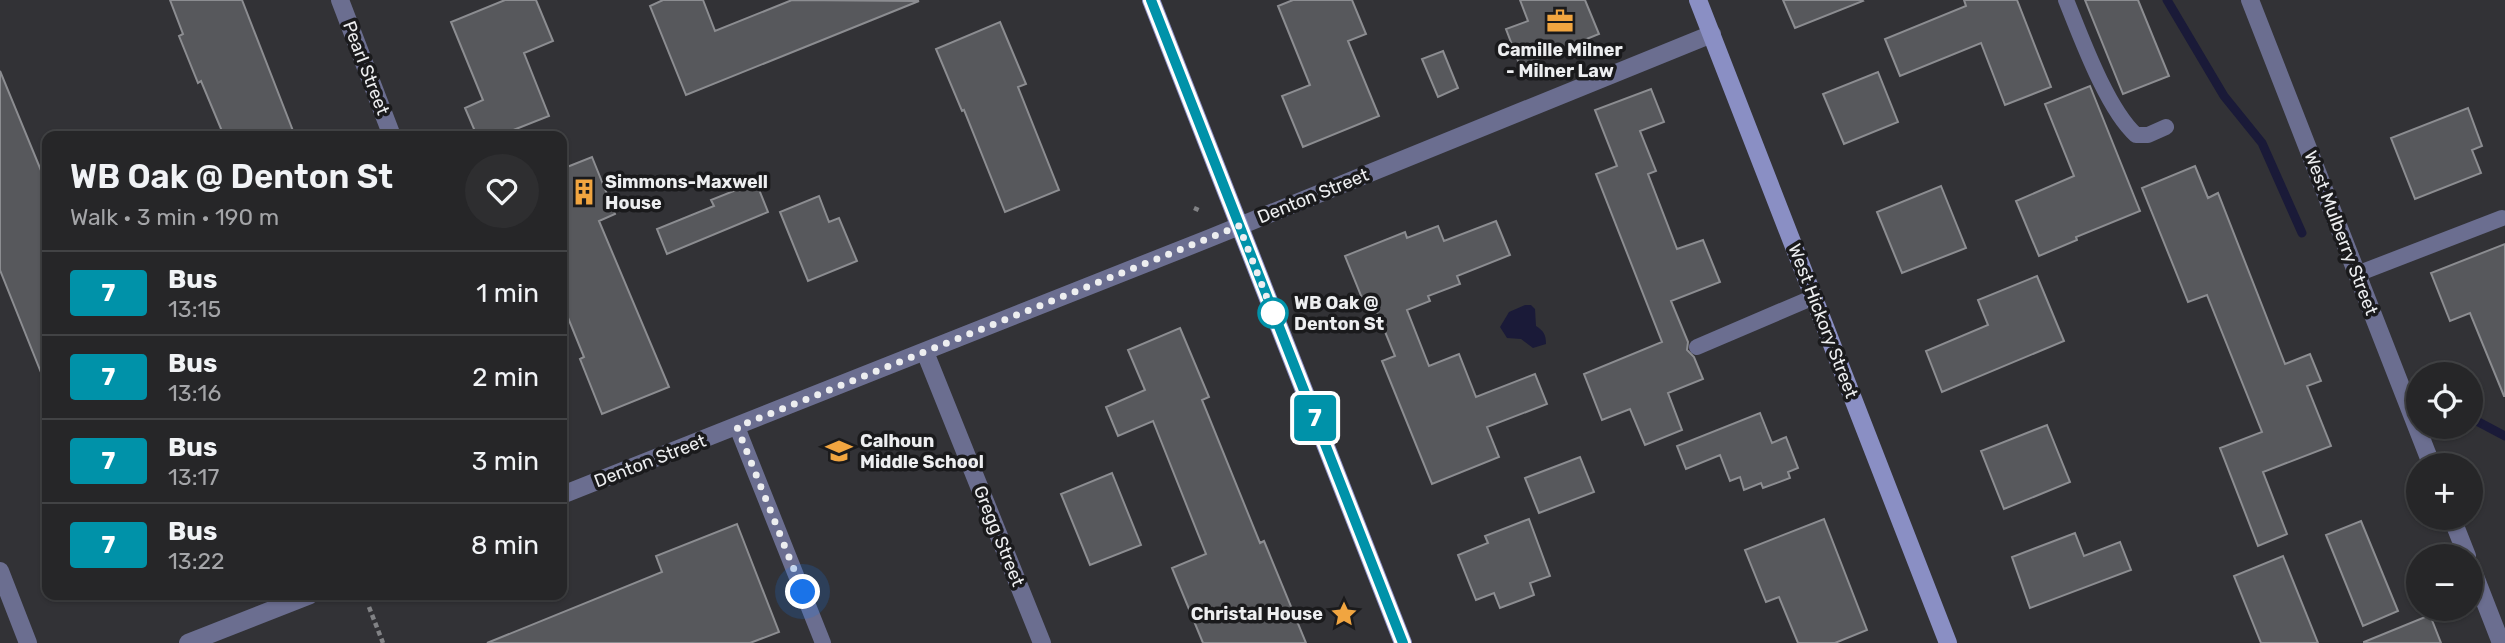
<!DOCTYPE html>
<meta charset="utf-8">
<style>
:root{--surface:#262628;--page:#2e2e30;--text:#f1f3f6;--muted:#a4a5a8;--line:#424345}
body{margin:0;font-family:Rubik,sans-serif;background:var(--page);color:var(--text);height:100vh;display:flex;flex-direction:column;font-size:26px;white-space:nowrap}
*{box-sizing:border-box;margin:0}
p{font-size:23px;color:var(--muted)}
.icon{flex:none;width:38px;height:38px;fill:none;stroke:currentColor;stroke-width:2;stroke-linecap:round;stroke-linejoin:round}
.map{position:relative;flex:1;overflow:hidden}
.panel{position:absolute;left:42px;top:131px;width:525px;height:469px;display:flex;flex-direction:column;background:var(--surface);border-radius:14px;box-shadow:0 2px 5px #0004,0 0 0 2px var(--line)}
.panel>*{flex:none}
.badge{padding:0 14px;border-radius:5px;font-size:24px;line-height:46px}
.controls{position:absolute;left:2406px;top:362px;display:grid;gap:14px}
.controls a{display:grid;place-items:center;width:77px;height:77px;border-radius:50%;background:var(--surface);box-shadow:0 2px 5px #0004,0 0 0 2px var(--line);font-size:35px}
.you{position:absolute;width:35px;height:35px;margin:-18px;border:5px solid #fff;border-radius:50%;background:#1a73e8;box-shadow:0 0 0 10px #1a73e833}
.map>.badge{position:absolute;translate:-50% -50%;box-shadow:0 0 0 4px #fff}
.round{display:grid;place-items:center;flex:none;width:74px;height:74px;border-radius:37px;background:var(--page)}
.summary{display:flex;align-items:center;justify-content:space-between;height:119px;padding:0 28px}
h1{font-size:33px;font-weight:600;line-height:52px}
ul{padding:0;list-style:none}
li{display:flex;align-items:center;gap:21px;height:84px;padding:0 28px;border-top:2px solid var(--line)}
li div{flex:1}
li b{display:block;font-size:26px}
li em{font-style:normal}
li .badge{min-width:77px;font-weight:700;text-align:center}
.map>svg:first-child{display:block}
.water{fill:#1a1a38}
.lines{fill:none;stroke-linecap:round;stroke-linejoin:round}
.stream{stroke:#1a1a38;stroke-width:9}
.building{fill:#57585c;stroke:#8c8d91;stroke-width:2}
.path{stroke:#818285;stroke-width:4.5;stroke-dasharray:5 3.5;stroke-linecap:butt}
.service{stroke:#6b6e90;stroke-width:16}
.minor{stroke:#6b6e90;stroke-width:18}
.secondary{stroke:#8a8fc4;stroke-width:18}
.line-casing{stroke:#fff;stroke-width:16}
.line{stroke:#0092a9;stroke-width:10}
.walk{stroke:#edeef0;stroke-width:7;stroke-dasharray:0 12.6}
.stop-dot{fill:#fff;stroke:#0092a9;stroke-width:3.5}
.labels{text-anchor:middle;stroke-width:7;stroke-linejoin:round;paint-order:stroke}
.poi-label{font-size:18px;font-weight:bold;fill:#edeef0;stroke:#1a1a1c;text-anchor:start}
.street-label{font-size:18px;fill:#edeef0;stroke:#1a1a1c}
.stop-label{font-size:18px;font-weight:bold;fill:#edeef0;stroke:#1a1a1c;text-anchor:start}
</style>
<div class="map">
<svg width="2505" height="643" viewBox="0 0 2505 643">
<rect width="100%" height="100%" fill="#323236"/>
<path class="water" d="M1525,305H1531L1535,309L1536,326C1544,331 1546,335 1546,344L1533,348L1521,339L1507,338L1500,327L1509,312Z"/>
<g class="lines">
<path class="stream" d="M2167,0L2224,96L2262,143L2302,233
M2471,418L2505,436"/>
</g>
<path class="building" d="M170,0H242L295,136H224L201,81L198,83L179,36L183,34Z
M505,0H536L553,41L524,53L549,116L498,136H477L465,108L483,100L451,22Z
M663,0H703L715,31L792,0L919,1L686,95L650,6Z
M1293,0H1352L1366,34L1348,41L1379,116L1303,147L1282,96L1310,85L1278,6Z
M1520,0H1585L1599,34L1520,66L1506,29L1528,21Z
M1783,0H1862L1863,1L1795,28Z
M1964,0H2017L2051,87L2005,105L1981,43L1900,76L1885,39L1966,6Z
M2085,0H2138L2169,76L2123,94Z
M1000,22L1026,84L1018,87L1059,190L1005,212L964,110L962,111L936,49Z
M1443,51L1458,88L1438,97L1422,59Z
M0,71L47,185L46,385L0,270Z
M1878,72L1898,122L1844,144L1823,94Z
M2090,86L2140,211L2076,237L2077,240L2039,256L2016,201L2074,176L2045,104Z
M1651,89L1664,122L1640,131L1656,171L1648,174L1677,249L1703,240L1720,282L1671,301L1688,342L1687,350L1694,357L1703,379L1668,393L1682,430L1645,445L1630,409L1602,420L1584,374L1662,342L1596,174L1617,166L1595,110Z
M2468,108L2482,146L2472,150L2481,173L2415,199L2391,138Z
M592,157L615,214L599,221L669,387L602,414L580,359L584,357L562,303V169Z
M2195,166L2208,198L2218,193L2285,364L2310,354L2321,381L2307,386L2331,446L2263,472L2287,534L2258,546L2220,448L2262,432L2207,295L2188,302L2142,188Z
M756,182L768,212L667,254L657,229L714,206L711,200Z
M1941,186L1966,248L1902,273L1877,212Z
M819,196L829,222L839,218L857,261L808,281L780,212Z
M1496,221L1510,255L1457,276L1460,284L1428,296L1430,301L1407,310L1429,366L1459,354L1476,397L1535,374L1547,404L1487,427L1499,457L1432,484L1382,361L1395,356L1372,300L1364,303L1345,256L1405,232L1407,238L1438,226L1444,241Z
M2505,244V396H2504L2470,313L2450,321L2431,273Z
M2037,276L2064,341L1942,392L1926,351L1988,325L1978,300Z
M1180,328L1209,397L1202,400L1260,543L1264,541L1306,643H1203L1172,568L1206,554L1153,421L1118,436L1106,407L1145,390L1128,350Z
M1760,413L1772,443L1786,437L1798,468L1788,472L1790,478L1763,488L1761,483L1744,490L1740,477L1730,481L1720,455L1686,469L1677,446Z
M2047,425L2070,482L2004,509L1981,451Z
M1580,457L1594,492L1539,513L1525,478Z
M1112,473L1141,545L1090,565L1061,494Z
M1529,519L1550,576L1530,583L1534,595L1500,608L1494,593L1476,600L1458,555L1488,543L1485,536Z
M1824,519L1867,630L1835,643H1798L1779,597L1766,602L1745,550Z
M2361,521L2398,611L2363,626L2326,535Z
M737,524L779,632L750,643H487L662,572L656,556Z
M2075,533L2084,556L2120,542L2131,570L2030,608L2012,557Z
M2283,556L2318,643H2261L2234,576Z
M2430,615L2441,643H2364V642Z"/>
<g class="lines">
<path class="path" d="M1194,208L1201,211
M369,607L383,643"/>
<path class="service" d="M2066,0C2081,37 2107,109 2136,135H2148L2166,127
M2357,274L2502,218
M1697,347L1814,297
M737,427L823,643"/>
<path class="minor" d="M340,0L392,136
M2250,0L2432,466
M925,352L1042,643
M562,495L1210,238L1712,34
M2452,518L2467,556
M2471,566L2501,643
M0,571L28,643
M188,643L310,595"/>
<path class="secondary" d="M1151,0L1403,643
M1698,0L1948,643"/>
</g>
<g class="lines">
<g class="line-casing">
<path id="line" d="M1151,0L1403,643"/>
</g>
<use href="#line" class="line"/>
<path class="walk" d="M803,592L737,427L1239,226L1276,321L1273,313"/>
</g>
<defs>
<g id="office-bare" transform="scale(2.1)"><path d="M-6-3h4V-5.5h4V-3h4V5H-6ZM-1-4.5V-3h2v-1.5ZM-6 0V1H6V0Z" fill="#f1a540" stroke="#1a1a1c" stroke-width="2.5" paint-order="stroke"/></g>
<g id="building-bare" transform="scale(2.1)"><path d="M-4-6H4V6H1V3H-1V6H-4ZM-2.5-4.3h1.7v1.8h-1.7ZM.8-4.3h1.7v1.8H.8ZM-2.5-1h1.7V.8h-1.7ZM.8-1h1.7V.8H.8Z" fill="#f1a540" stroke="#1a1a1c" stroke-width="2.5" paint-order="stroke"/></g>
<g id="school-bare" transform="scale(2.1)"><path d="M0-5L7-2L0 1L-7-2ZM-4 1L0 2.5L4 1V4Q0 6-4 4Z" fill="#f1a540" stroke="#1a1a1c" stroke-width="2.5" paint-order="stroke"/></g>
<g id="sight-bare" transform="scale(2.1)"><path d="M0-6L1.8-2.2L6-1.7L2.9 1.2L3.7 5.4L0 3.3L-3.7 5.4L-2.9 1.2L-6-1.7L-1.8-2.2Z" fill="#f1a540" stroke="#1a1a1c" stroke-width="2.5" paint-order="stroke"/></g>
</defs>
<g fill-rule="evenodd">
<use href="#office-bare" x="1560" y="21"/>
<use href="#building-bare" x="584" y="192"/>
<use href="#school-bare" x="839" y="451"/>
<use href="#sight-bare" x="1344" y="614"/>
</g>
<circle class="stop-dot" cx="1273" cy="313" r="14"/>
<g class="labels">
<g class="poi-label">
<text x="1560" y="56" text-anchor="middle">Camille Milner<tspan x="1560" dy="21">- Milner Law</tspan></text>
<text x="605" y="188">Simmons-Maxwell<tspan x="605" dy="21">House</tspan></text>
<text x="860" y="447">Calhoun<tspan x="860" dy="21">Middle School</tspan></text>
<text x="1323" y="620" text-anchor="end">Christal House</text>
</g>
<g class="street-label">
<text transform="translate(366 68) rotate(69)" y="6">Pearl Street</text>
<text transform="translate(1313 196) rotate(-22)" y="6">Denton Street</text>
<text transform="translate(2341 233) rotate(69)" y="6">West Mulberry Street</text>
<text transform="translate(1823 321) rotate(69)" y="6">West Hickory Street</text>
<text transform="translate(650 461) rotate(-21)" y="6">Denton Street</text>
<text transform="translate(999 536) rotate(68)" y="6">Gregg Street</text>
</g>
<g class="stop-label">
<text x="1294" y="309">WB Oak @<tspan x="1294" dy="21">Denton St</tspan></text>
</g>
</g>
</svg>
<div class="controls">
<a><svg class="icon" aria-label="locate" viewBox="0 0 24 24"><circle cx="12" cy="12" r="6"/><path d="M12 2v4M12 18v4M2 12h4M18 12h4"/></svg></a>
<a>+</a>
<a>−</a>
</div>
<div class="you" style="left:803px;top:592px"></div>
<b class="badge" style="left:1315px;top:418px;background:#0092a9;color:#fff">7</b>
<section class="panel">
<div class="summary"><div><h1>WB Oak @ Denton St</h1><p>Walk · 3 min · 190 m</p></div><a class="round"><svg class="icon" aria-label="heart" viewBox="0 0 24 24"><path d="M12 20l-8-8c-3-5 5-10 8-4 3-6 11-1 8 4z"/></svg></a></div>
<ul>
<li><span class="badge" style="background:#0092a9;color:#fff">7</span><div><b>Bus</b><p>13:15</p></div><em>1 min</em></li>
<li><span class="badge" style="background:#0092a9;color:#fff">7</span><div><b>Bus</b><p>13:16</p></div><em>2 min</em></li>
<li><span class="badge" style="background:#0092a9;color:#fff">7</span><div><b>Bus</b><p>13:17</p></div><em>3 min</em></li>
<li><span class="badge" style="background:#0092a9;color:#fff">7</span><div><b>Bus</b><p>13:22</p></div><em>8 min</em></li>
</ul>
</section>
</div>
